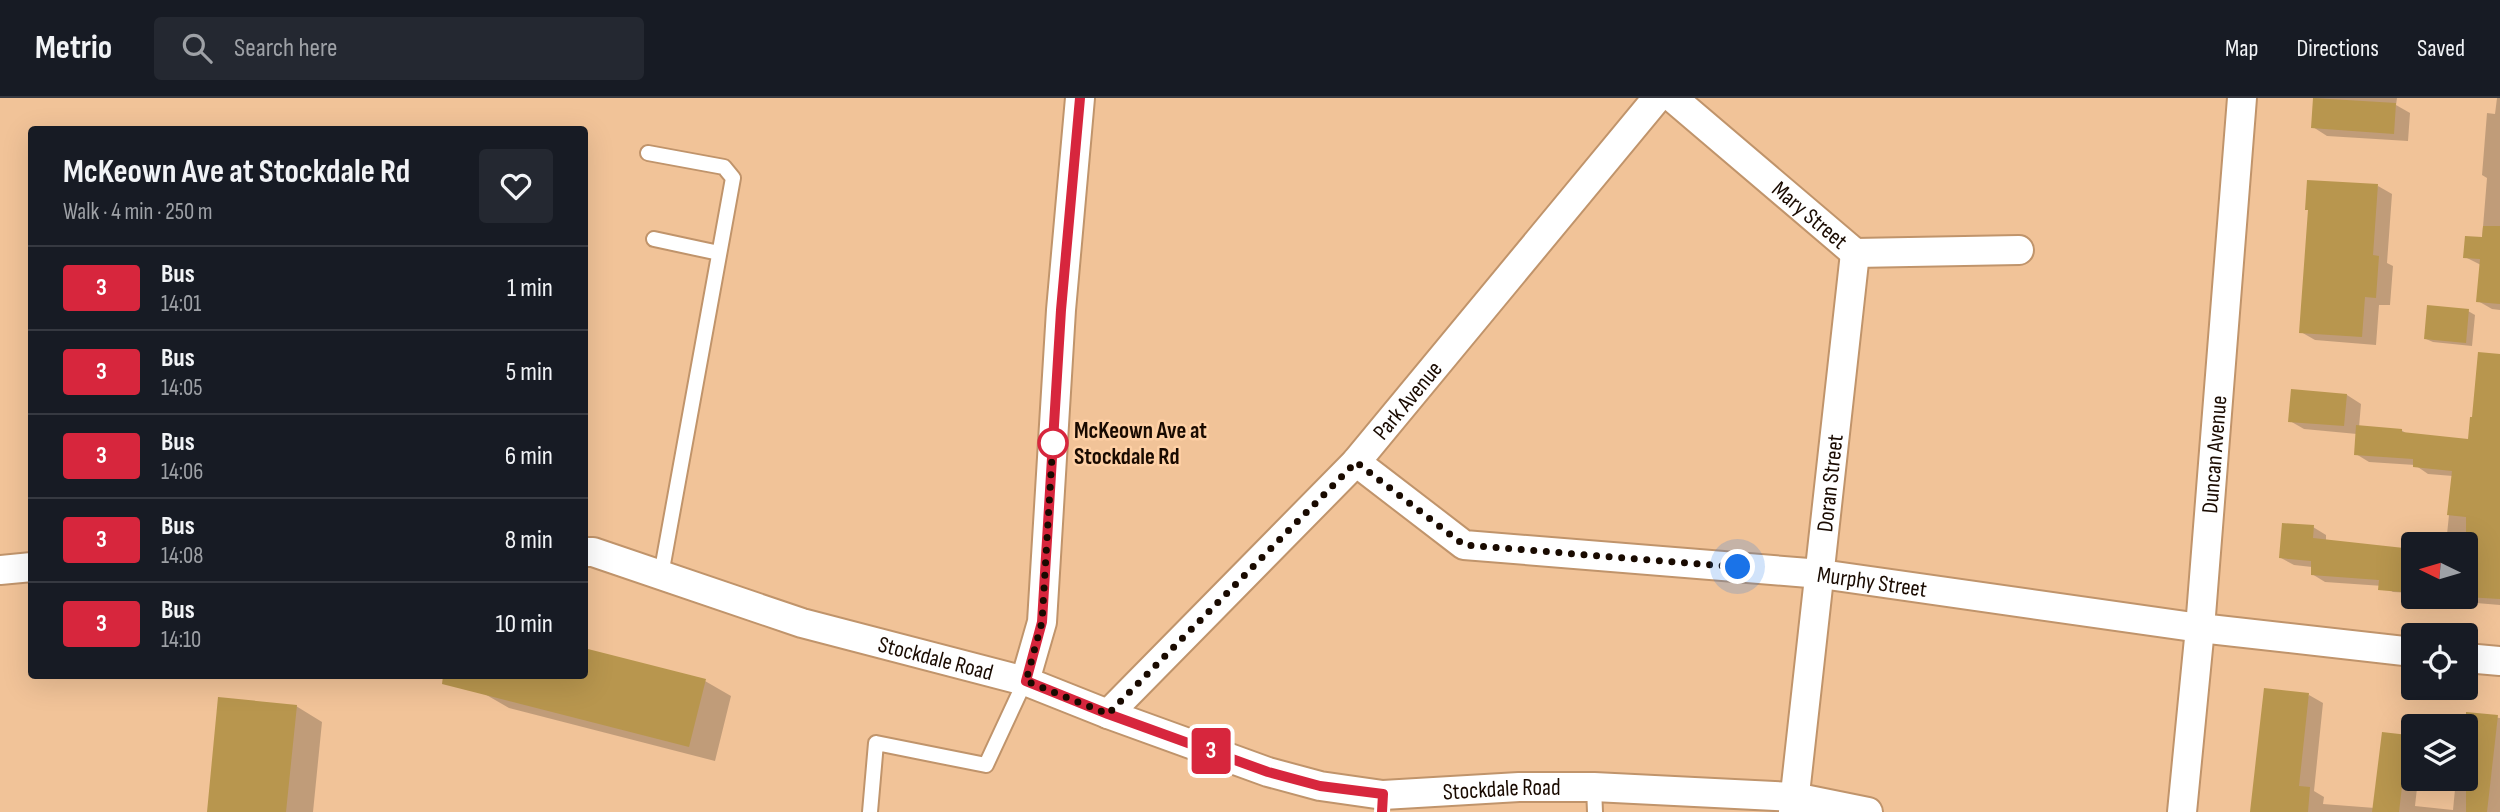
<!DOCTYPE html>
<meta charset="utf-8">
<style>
:root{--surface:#171b24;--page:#242831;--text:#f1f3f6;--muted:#9ea1a6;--line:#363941}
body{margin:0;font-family:"Sofia Sans Condensed",sans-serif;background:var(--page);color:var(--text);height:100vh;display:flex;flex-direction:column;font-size:26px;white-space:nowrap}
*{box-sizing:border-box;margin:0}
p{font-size:23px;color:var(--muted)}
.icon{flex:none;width:38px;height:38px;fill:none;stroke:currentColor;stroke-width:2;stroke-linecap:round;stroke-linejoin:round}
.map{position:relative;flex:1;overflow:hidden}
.details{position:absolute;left:28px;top:28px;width:560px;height:553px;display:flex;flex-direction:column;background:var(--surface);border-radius:7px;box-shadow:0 7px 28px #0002}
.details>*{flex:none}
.badge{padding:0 14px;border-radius:5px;font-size:24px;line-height:46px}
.needle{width:46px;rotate:275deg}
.fabs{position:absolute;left:2401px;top:434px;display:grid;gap:14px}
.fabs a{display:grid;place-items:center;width:77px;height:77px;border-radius:7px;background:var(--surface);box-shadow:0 7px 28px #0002;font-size:35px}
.you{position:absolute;width:35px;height:35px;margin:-18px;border:5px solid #fff;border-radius:50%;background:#1a73e8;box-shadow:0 0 0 10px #1a73e833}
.map>.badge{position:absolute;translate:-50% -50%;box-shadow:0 0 0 4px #fff}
.round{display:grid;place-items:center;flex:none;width:74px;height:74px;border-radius:7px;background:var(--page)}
.overview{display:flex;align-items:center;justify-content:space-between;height:119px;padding:0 35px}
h1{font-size:33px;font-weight:700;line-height:52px}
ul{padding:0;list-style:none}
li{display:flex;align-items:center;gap:21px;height:84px;padding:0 35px;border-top:2px solid var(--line)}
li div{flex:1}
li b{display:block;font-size:26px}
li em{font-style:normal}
li .badge{min-width:77px;font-weight:700;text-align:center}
header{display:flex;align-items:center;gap:42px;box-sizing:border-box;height:98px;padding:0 35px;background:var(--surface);border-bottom:2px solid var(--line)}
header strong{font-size:33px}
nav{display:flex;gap:38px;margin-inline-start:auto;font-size:24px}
.search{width:490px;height:63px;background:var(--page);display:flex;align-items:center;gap:18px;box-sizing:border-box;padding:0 24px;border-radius:7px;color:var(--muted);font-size:26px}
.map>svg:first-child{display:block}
.shadow{fill:#0003}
.building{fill:#b8964e}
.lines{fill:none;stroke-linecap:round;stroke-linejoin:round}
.service-casing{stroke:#c0946b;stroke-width:18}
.minor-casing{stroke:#c0946b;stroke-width:32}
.service{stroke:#fff;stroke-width:14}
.minor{stroke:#fff;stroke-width:28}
.line-casing{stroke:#fff;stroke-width:16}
.line{stroke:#d7263d;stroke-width:10}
.walk{stroke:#190a00;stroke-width:7;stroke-dasharray:0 12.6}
.stop-dot{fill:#fff;stroke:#d7263d;stroke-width:3.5}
.labels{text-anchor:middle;stroke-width:5;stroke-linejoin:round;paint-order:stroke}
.street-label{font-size:23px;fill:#190a00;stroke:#fed0a5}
.stop-label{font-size:23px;font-weight:bold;fill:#190a00;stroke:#fed0a5;text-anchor:start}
</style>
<header>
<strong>Metrio</strong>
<div class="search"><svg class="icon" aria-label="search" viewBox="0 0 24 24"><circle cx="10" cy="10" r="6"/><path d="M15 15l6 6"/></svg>Search here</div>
<nav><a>Map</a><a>Directions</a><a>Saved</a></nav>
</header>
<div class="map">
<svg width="2500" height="714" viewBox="0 0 2500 714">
<rect width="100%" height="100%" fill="#f1c398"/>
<path class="shadow" d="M2315,0H2397L2396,7L2410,15L2408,43L2327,38L2313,29Z
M2497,0H2500V212L2492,211L2478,203L2481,167L2465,159L2482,141L2487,80L2482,77L2487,15L2495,16Z
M2378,88L2392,96L2387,165L2393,168L2390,207H2379L2376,247L2315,242L2301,234Z
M2468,213L2475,217L2472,248L2433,244L2426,241Z
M2500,258V507L2452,503L2444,499H2466V446H2446L2453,378L2428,376L2415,367L2369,364L2356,356L2357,336L2304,331L2290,323L2347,297L2361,306L2359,329L2401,332L2409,337L2469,343Z
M2313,429L2326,437V443L2362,448L2413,452V495L2393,494L2383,488L2325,484L2312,476V469L2294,467L2281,460Z
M488,578H584L705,583L731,598L715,663L509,610L483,595Z
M2309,597L2323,605L2314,693L2324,699L2323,706L2375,710L2408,639L2413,642V681H2418L2415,708L2453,712L2456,681H2466V628H2462L2463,616L2500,620V714H2252Z
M296,608L322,624L313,714H209Z"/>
<path class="building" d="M2313,0L2396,5L2394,36L2311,30Z
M2307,82L2378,86L2373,157L2379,158L2376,200L2365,199L2362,239L2299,235L2308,112H2305Z
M2483,128H2500V206L2476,204L2480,161L2463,160L2465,138L2482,139Z
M2427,207L2469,211L2466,245L2424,241Z
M2478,254L2500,256V501L2466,499V419L2447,417L2452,373L2413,369V361L2354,357L2356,327L2402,331V334L2468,341L2470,319H2472Z
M2291,291L2347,296L2344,328L2288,324Z
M2282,425L2314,427L2313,440L2413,451V495L2378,492L2379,482L2311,477V463L2279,460Z
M584,550L706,581L689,649L442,586L443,578H584Z
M2264,590L2309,595L2299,688L2310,689L2308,714H2250Z
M218,599L297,607L286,714H207Z
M2466,614L2498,617L2487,714H2466Z
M2382,634L2408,637L2399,714H2372Z"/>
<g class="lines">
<g class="service-casing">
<path id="service" d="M648,55L724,69L733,80L661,477
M654,141L719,155
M1594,689L1595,714
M870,714L876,645L986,667L1025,583"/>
</g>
<g class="minor-casing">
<g id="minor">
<path id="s1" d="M1673,0L1855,155L2019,152"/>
<path id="s2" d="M1356,364L1464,447L1821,476L2200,530L2413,554"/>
<path id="s3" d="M584,454H593L802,525L1025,583L1108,616L1268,674L1320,688L1383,697L1519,689H1594L1794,699L1868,714"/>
<path d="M0,472L32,469"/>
<path d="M2466,560L2500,563"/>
<path d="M1025,583L1042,524L1061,212L1080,0"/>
<path id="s4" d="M1108,616L1356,364L1657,0"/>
<path id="s5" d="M1793,714L1855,155"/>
<path id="s6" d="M2182,714L2200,530L2242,0"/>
</g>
</g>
<use href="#service" class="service"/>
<use href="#minor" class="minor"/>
</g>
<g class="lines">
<g class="line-casing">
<path id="line" d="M1080,0L1061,212L1042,524L1026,583L1108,616L1268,674L1320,688L1383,696L1382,714"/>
</g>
<use href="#line" class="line"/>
<path class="walk" d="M1053,345V342L1042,524L1026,583L1108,616L1356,364L1464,447L1738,469"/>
</g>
<circle class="stop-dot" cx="1053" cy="345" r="14"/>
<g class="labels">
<g class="street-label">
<text dy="8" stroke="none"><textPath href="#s1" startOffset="180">Mary Street</textPath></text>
<text dy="8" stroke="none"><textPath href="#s4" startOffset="434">Park Avenue</textPath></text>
<text dy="8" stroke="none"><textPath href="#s6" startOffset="359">Duncan Avenue</textPath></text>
<text dy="8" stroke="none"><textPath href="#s5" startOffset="331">Doran Street</textPath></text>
<text dy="8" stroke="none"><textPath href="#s2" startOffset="546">Murphy Street</textPath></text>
<text dy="8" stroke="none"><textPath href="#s3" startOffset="368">Stockdale Road</textPath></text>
<text dy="8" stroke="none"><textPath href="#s3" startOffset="956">Stockdale Road</textPath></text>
</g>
<g class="stop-label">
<text x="1074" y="340">McKeown Ave at<tspan x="1074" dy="26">Stockdale Rd</tspan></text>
</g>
</g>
</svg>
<div class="fabs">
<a><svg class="needle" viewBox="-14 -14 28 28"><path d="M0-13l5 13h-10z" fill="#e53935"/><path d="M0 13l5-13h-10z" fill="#9ea1a6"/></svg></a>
<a><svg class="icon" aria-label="locate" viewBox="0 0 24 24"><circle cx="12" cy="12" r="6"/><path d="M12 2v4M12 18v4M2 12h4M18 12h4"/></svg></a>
<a><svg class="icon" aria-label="layers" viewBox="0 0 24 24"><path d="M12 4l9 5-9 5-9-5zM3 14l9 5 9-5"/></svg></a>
</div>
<div class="you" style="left:1738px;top:469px"></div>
<b class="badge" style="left:1211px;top:653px;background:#d7263d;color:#fff">3</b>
<section class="details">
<div class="overview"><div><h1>McKeown Ave at Stockdale Rd</h1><p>Walk · 4 min · 250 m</p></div><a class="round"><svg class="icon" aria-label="heart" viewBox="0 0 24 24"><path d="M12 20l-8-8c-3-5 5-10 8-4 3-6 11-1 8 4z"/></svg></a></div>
<ul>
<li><span class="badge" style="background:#d7263d;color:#fff">3</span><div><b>Bus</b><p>14:01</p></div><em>1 min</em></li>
<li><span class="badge" style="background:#d7263d;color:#fff">3</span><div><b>Bus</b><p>14:05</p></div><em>5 min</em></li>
<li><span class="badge" style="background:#d7263d;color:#fff">3</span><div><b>Bus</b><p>14:06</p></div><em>6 min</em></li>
<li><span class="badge" style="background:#d7263d;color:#fff">3</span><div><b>Bus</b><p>14:08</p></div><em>8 min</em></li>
<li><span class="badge" style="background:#d7263d;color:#fff">3</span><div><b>Bus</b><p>14:10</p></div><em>10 min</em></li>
</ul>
</section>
</div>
